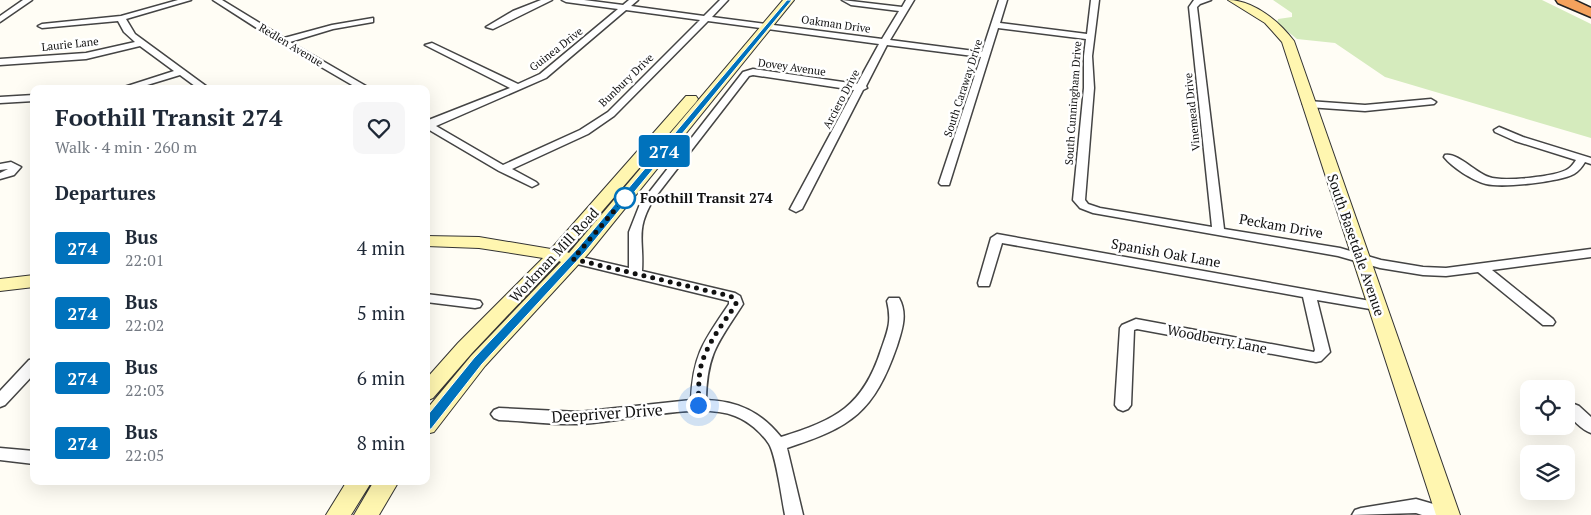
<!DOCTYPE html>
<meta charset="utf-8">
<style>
:root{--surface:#fff;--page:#f6f6f7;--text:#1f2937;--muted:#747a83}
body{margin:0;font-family:"PT Serif",serif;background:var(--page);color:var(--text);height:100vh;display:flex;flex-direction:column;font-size:19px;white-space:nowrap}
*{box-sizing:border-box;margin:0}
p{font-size:16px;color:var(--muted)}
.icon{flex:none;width:28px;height:28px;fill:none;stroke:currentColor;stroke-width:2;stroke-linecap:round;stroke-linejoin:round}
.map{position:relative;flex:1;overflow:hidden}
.sheet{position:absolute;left:30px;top:85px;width:400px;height:400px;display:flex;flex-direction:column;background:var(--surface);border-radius:10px;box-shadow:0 5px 20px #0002}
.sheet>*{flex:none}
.badge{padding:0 10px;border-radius:4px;font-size:18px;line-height:32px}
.fabs{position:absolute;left:1520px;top:380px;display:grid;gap:10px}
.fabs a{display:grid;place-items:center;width:55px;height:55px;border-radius:10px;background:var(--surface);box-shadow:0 5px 20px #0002;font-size:25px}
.you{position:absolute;width:25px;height:25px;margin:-12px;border:4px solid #fff;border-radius:50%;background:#1a73e8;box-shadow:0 0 0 8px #1a73e833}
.map>.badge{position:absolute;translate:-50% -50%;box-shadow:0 0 0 2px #fff}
h2{padding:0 25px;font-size:19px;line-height:45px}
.round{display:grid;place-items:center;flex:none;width:52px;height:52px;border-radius:10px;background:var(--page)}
.summary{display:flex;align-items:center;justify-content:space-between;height:85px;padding:0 25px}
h1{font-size:24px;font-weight:800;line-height:38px}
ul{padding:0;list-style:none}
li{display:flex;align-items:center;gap:15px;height:65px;padding:0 25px}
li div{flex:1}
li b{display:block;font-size:19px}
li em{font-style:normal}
li .badge{min-width:55px;font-weight:700;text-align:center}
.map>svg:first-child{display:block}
.green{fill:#d5ebbd}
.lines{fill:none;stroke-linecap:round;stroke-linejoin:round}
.street-casing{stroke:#444;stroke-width:3}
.secondary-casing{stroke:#333;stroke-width:2}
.highway-casing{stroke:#222;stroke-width:3}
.street{fill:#fff;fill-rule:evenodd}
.secondary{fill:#fff6b0;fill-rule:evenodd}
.highway{fill:#f5a25d;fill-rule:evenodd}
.line{fill:#0072bc;stroke:#fff}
.walk{stroke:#111;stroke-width:5;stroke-dasharray:0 9}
.stop-dot{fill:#fff;stroke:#0072bc;stroke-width:2.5}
.labels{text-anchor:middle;stroke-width:5;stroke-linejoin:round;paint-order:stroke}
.far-street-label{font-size:11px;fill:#111;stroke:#fff}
.stop-label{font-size:14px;font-weight:bold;fill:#111;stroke:#fff;text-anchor:start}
.street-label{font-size:14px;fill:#111;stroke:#fff}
.near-street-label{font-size:16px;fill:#111;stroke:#fff}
</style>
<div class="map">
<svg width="1591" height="515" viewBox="0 0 1591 515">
<rect width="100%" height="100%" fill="#fffdf5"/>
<path class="green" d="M1273,0H1542L1591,24V138L1385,77L1335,43L1297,39L1277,23L1278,19L1292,17V13Z"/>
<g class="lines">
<g class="street-casing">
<path id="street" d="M23,0H32L0,22V16Z
M178,0H191L126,19L135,34L210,89H199L180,75L134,89H118L174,71L140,46L86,59L0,65V59L86,53L135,42L124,32L118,21L42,28L38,26L42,24L121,16Z
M213,0H222L284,38L332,25L373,18V22L333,29L290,42L371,89H359L280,43Z
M541,0H552L493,29L486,27L513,11Z
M562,0H584L623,5L629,0H638L631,6L704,16L720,0H728L712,17L882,39L899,11L851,5L842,0L902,7L906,0H914L890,40L982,52L999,0H1007L1000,23L1087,34L1091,0H1099L1092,56L1094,88L1085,200L1088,204L1100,208L1212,227L1189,7L1194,0H1211L1200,4L1197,7L1224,229L1340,248L1381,260L1423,267L1446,268L1591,249V257L1492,270L1553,319L1555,322L1553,325H1543L1478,272L1446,276L1423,275L1380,268L1338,256L1093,213L1080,208L1073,200L1084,88V56L1086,39L998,28L949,185H941L939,183L981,57L887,45L866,86L867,88L863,90L802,209L796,212L790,209L854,90L753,75L749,76L653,200C635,231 644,239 642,271L735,293L740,296L743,304C719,342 707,352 706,400C738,401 761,412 781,437C836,420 863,406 881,350C888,330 892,322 887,301L889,298H899C908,314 902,330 897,346C874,412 852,427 787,448L803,515H785C782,500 776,455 769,444C761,432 748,421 735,416C697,401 621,423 579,424C553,425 525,421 499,420L494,418L491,414L494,410L499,408L579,412L691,400C693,354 704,341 729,304V301L569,262L567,259L573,255L629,268V232L640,204L743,72L753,69L857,84L879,44L708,21L614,116L588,134L512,169L536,182L538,184L532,187L499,171L426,128V121L510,88L425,45L432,43L518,84L540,74L618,9L566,2ZM626,10L700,20L608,112L580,130L503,165L436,126L546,78Z
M34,95V101L0,103V97Z
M1431,99L1436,102L1434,104L1365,111L1308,107L1303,104L1308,101L1365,105Z
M1499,127L1523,137L1591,158V164L1585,162C1582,167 1579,171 1574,174C1559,182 1503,188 1486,184C1472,180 1453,168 1444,157L1445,155C1457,152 1476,173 1489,177C1502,182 1556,177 1568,169C1571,167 1574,163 1576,160L1515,141L1495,132L1494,130Z
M11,162L21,167L14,175L0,179V173L8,169L0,170V164Z
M997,234L1376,302L1381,303L1383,306L1381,309L1376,310L1317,300L1330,352L1321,361L1316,362L1137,329L1134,330L1131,405L1128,409L1123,411L1118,409L1115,405L1120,328L1122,325L1136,319L1314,352L1315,350L1303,297L1002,243L990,283L989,286H979L978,283L991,238Z
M426,294L475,300L480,301L482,304L480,307L475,308L426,302Z
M34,359V374L5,405L0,407V391L29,360Z
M1574,404L1579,406L1591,417V433C1582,430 1571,419 1566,410L1569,406Z
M0,448L34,451V464L0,460Z
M1416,499L1454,510L1457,515H1422L1416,513L1352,515L1355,510L1361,508Z"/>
</g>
<g class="secondary-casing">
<path id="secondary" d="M783,0H794L588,254L485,366L434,432L426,434V410L471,356L561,262L559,261L472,353L433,398L426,401V379L458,343L543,258L479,248L426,246V236L479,237L551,249L686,96H696L698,99L696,102L567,252L569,253Z
M1228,0C1253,0 1279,21 1294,41L1460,515H1436L1282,42L1265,23Z
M34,275V287L0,291V279Z
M347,481H372L351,515H326Z
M374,481H399L379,515H354Z"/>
</g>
<g class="highway-casing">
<path id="highway" d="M1556,0H1574L1591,8V17L1558,3Z"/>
</g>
<use href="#street" class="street"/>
<use href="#secondary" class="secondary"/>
<use href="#highway" class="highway"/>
</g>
<path class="line" d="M787,0H792L585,252L482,364L431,429H422L420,426L422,422L474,358L578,248Z"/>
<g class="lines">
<path class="walk" d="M625,198L573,259L730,296L735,299L736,304C723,324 707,343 701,366C698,378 699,393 698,405"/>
</g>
<circle class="stop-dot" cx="625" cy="198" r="10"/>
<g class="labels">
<g class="far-street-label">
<text transform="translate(836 24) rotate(8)" y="4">Oakman Drive</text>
<text transform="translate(70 44) rotate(-6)" y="4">Laurie Lane</text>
<text transform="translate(291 45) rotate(31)" y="4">Redlen Avenue</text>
<text transform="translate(556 49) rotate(-38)" y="4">Guinea Drive</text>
<text transform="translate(792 67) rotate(8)" y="4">Dovey Avenue</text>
<text transform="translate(626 80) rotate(-44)" y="4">Bunbury Drive</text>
<text transform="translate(963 88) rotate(-72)" y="4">South Caraway Drive</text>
<text transform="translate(841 99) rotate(-62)" y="4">Arciero Drive</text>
<text transform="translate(1073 103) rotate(-86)" y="4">South Cunningham Drive</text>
<text transform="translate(1192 112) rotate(-96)" y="4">Vinemead Drive</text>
</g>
<g class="stop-label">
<text x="640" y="203">Foothill Transit 274</text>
</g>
<g class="street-label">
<text transform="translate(1281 226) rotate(10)" y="5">Peckam Drive</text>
<text transform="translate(1356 245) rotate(71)" y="5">South Basetdale Avenue</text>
<text transform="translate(1166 253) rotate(10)" y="5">Spanish Oak Lane</text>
<text transform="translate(554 255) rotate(-47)" y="5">Workman Mill Road</text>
<text transform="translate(1217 339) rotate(11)" y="5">Woodberry Lane</text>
</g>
<g class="near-street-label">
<text transform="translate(607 413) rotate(-4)" y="6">Deepriver Drive</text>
</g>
</g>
</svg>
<div class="fabs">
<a><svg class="icon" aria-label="locate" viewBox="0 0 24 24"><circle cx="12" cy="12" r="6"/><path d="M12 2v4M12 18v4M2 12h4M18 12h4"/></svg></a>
<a><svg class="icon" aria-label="layers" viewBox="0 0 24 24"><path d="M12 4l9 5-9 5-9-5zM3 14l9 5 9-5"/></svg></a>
</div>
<div class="you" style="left:698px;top:405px"></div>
<b class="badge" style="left:664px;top:151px;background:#0072bc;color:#fff">274</b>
<section class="sheet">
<div class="summary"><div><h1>Foothill Transit 274</h1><p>Walk · 4 min · 260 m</p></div><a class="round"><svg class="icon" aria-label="heart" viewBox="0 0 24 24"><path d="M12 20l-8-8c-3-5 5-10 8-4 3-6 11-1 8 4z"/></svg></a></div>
<h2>Departures</h2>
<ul>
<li><span class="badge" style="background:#0072bc;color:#fff">274</span><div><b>Bus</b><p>22:01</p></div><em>4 min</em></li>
<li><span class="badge" style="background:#0072bc;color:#fff">274</span><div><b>Bus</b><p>22:02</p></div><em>5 min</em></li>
<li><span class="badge" style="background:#0072bc;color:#fff">274</span><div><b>Bus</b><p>22:03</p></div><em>6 min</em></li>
<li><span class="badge" style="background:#0072bc;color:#fff">274</span><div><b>Bus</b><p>22:05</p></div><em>8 min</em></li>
</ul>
</section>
</div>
